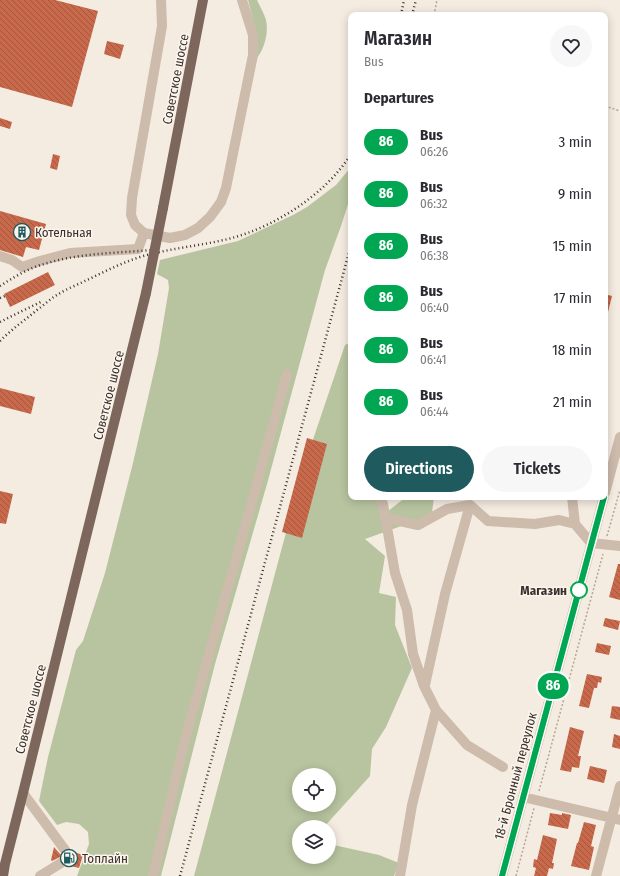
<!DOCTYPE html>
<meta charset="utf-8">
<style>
:root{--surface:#fff;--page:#f7f7f7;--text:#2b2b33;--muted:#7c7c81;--accent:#1f5a5e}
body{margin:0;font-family:"Fira Sans Condensed",sans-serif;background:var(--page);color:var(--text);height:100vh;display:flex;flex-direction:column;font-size:15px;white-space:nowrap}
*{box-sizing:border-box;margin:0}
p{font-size:13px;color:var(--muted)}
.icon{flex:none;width:22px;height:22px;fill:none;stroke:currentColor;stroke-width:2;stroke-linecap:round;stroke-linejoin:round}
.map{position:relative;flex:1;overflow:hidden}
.details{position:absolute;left:348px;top:12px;width:260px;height:488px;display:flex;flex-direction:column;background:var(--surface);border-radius:8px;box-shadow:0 2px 10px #0003}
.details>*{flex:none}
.badge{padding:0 8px;border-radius:13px;font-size:14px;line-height:26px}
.tools{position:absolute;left:292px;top:768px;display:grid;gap:8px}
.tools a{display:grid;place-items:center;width:44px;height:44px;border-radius:50%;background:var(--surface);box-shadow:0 2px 10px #0003;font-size:20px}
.map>.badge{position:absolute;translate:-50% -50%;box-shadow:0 0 0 2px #fff}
h2{padding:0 16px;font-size:15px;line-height:36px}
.round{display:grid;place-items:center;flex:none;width:42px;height:42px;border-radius:21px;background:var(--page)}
.overview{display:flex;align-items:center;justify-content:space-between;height:68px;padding:0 16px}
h1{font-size:19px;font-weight:600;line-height:30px}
.action{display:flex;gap:8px;margin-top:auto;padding:8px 16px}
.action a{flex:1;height:46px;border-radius:24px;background:var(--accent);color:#fff;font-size:16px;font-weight:600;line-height:46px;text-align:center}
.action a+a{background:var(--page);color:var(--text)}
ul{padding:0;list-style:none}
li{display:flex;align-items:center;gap:12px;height:52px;padding:0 16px}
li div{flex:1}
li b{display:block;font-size:15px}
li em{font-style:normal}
li .badge{min-width:44px;font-weight:700;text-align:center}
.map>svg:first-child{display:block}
.green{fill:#b8c4a0;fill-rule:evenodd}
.building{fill:url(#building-back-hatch)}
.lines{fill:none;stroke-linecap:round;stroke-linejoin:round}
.path{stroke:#b9a596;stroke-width:1.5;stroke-dasharray:2 2;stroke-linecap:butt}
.minor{stroke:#cdbbac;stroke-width:10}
.major{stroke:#7d675c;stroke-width:10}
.rail{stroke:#3b302b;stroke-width:2.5;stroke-dasharray:1 3;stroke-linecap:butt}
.major-bridge{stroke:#7d675c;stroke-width:10}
.line-casing{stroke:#fff;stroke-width:9}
.line{stroke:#00a651;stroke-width:6}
.stop-dot{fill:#fff;stroke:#00a651;stroke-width:2}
.labels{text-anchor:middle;stroke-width:3;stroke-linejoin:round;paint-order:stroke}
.street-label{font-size:13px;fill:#3b302b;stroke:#fbf5ee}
.poi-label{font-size:13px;fill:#3b302b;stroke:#fbf5ee;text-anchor:start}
.stop-label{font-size:13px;font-weight:bold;fill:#3b302b;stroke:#fbf5ee;text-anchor:end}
</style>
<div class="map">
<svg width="620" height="876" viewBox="0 0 620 876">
<defs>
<pattern id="building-back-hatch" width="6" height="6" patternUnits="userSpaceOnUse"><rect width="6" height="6" fill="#c8694b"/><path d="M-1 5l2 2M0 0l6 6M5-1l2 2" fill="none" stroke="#a4573f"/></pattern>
</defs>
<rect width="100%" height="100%" fill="#f4ebe1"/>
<path class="green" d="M248,0H257C260,7 264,13 266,20C269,33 264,50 256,59L255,27Z
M351,167V195L341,226L325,270L267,484L215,664L161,876H77L89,844L88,832L79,824L66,822L57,825L39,801L48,757L76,650L83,641L105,573L133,463L158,354L169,288L168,280L157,274L160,260L238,241L293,215L307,207L336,185Z
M351,342V497H375L383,515L406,497H434L432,513L421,519L365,539L385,556L379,593L396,597L395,625L412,668L386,727L372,749L370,776L324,827H299V857H329V844L379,855L399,863L394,876H194L303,469L345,345ZM299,775H329V805H299Z"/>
<path class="building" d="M0,0H55L98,11L72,107L0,87Z
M107,41L124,45L120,59L104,54Z
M0,118L12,122L10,129L0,126Z
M53,154L60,156L57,170L50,168Z
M0,211L46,224L39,250L26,247L23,257L0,250Z
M48,272L55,285L10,307L4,294Z
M605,294L612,296L607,316L605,315Z
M0,388L35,397L31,414L0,406Z
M307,438L327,444L302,538L282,532Z
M0,491L13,494L6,524L0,523Z
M618,564H620V600L609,597Z
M605,618L620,621L618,630L603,626Z
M597,643L611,646L609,655L595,652Z
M587,674L602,677L601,683L598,682L597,688H594L589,708L579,706Z
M612,706L620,707V720L610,718Z
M570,727L584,731L578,756H581L579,768L572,767L571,772L560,770Z
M614,734L620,736V749L612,747Z
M590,766L607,770L604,783L587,779Z
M550,813L562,815V813L571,815L568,829L548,825Z
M584,822L596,825L591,846L594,847L589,870L571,866L577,843H578Z
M543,835L557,839L552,863H554L553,869L549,868L547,876H534L536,868L533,867L534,859L537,860Z
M54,847L60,854L63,856L69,855L71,851L83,855L79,868L67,865V860L64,857H60L52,861L51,860Z"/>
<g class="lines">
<path class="path" d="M434,15L437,0
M605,106L620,111
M607,536L620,490
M539,791L603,554
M516,876L534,808"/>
<path class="minor" d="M161,0L162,26L132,198L131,215L135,225L144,233L170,238L185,235L198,228L210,217L221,202L226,188L253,55V35L242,0
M0,256L12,260L22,267L40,261L70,253L138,249L144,233
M605,493L620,437
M380,497L383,504L395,573L407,610L413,654L424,686L436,710L467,745L503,767
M572,497L575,524L591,543L620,546
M386,518L418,525L447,509L470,505L488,521L535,524L559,520L575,524
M425,685L445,594L470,505
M23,793L65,850
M523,797L620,820
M40,876L61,863
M153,876L185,739L247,520L287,374
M400,876L412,805L436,710
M502,876L604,497
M596,876L620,786"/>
<path class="major" d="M163,208L203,0
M3,876L5,864L23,793L146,293"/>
<path class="rail" d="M401,15L404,0
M412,15L416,0
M0,286C14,277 29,268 44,264C80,253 116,253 153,250
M0,298L5,296
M0,322L22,311L43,301
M0,341C12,329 25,320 37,310C44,305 50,299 57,295C66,289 77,285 87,280C104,272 121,263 140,257C170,248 201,246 232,238C276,226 326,194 351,154
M180,876L351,245"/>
<path class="major-bridge" d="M146,293L163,208"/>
</g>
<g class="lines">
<g class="line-casing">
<path id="line" d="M502,876L604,497"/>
</g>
<use href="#line" class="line"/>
</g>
<defs>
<g id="building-ring" transform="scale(0.9)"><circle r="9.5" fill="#fbf5ee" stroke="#1f5a5e" stroke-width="1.5"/><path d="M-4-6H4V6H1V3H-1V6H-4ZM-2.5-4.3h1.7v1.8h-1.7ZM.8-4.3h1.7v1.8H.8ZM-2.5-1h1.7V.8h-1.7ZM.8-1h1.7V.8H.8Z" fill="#1f5a5e"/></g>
<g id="fuel-ring" transform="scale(0.9)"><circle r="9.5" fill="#fbf5ee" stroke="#1f5a5e" stroke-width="1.5"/><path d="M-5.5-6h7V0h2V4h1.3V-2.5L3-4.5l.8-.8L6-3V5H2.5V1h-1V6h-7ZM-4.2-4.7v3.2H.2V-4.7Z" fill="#1f5a5e"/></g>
</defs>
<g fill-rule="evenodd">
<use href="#building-ring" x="22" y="232"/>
<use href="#fuel-ring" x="69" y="858"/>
</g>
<circle class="stop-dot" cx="579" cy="590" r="8"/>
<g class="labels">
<g class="street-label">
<text transform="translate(175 79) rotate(-79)" y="5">Советское шоссе</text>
<text transform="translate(108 395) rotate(-76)" y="5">Советское шоссе</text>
<text transform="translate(30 709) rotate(-76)" y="5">Советское шоссе</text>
<text transform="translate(515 776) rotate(-75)" y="5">18-й Бронный переулок</text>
</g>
<g class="poi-label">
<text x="35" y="237">Котельная</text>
<text x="82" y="863">Топлайн</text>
</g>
<g class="stop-label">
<text x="567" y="595">Магазин</text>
</g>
</g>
</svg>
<div class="tools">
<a><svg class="icon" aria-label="locate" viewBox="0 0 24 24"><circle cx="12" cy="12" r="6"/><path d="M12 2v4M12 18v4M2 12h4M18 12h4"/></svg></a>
<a><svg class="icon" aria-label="layers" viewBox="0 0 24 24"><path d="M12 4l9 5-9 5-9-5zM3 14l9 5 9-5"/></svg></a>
</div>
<b class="badge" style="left:553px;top:686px;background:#00a651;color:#fff">86</b>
<section class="details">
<div class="overview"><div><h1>Магазин</h1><p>Bus</p></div><a class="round"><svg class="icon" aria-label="heart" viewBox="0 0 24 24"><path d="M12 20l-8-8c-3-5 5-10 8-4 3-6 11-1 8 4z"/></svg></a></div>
<h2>Departures</h2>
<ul>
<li><span class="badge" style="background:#00a651;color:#fff">86</span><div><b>Bus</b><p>06:26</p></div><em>3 min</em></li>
<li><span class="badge" style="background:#00a651;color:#fff">86</span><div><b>Bus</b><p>06:32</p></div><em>9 min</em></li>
<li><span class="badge" style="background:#00a651;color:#fff">86</span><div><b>Bus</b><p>06:38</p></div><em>15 min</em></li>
<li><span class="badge" style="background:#00a651;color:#fff">86</span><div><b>Bus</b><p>06:40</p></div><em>17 min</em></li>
<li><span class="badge" style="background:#00a651;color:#fff">86</span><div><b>Bus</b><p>06:41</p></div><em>18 min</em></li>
<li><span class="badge" style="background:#00a651;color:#fff">86</span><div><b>Bus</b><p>06:44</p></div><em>21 min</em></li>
</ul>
<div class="action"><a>Directions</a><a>Tickets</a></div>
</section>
</div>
